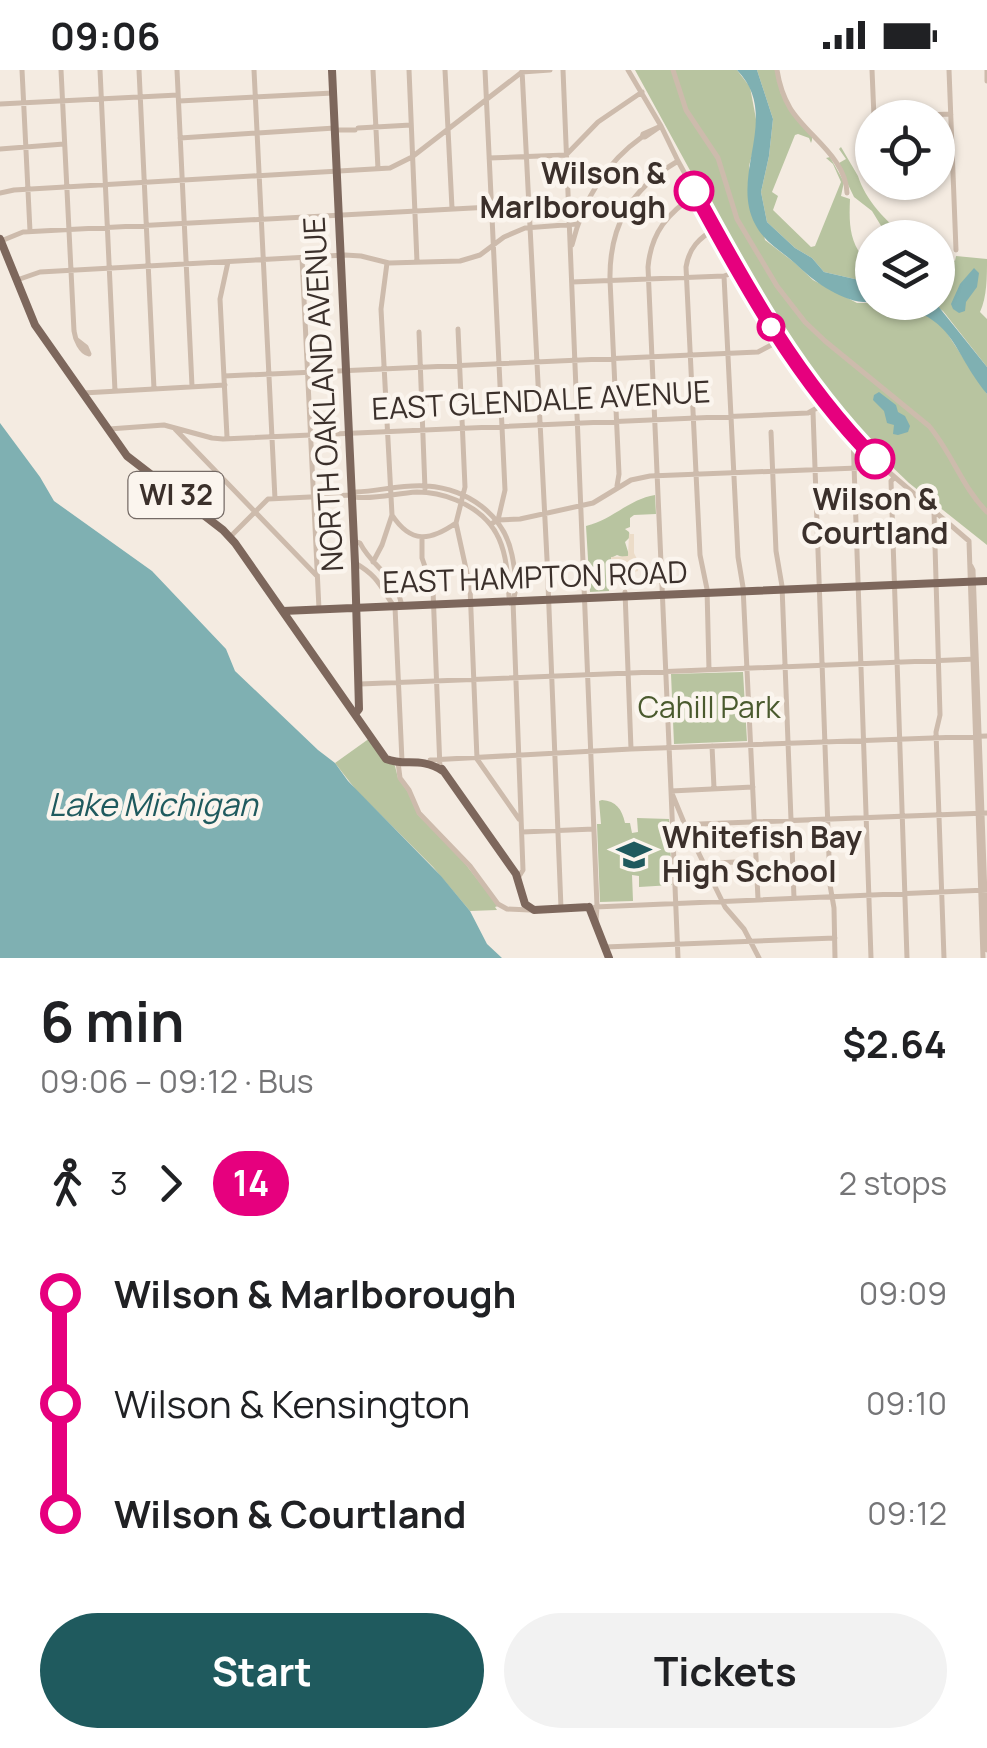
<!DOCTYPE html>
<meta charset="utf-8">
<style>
:root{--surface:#fff;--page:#f2f2f2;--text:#202124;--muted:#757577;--accent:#1f5a5e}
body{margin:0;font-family:Manrope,sans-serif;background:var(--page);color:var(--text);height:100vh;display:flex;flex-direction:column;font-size:38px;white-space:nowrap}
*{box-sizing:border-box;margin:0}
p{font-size:32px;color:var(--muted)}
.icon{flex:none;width:55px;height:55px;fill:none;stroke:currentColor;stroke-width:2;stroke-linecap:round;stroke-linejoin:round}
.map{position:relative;height:888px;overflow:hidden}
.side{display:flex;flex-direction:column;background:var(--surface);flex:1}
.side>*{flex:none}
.badge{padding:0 20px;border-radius:32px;font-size:35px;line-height:65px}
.fabs{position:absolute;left:855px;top:30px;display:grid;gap:20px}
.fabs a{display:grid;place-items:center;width:100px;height:100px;border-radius:50%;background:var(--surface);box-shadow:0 2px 8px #0004;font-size:50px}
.map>.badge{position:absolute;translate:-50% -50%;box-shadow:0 0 0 5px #fff}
.legs{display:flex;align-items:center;gap:15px;height:110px;padding:0 40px;font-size:32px}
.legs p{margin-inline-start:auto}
.headline{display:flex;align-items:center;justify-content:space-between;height:170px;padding:0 40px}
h1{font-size:55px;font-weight:700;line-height:75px}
.primary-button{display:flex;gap:20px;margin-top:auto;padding:20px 40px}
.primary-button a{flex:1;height:115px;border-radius:60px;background:var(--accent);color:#fff;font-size:40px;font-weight:700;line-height:115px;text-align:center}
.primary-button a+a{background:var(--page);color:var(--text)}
ul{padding:0 40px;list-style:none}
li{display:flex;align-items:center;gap:35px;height:110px;font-size:38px}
li i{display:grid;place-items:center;width:15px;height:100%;margin:0 12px;background:currentColor}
li i::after{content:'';width:25px;height:25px;margin:-12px;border:8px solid;border-radius:50%;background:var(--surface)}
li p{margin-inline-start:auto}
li:first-child i{background:linear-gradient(#0000 50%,currentColor 0)}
li:last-child i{background:linear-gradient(currentColor 50%,#0000 0)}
.status{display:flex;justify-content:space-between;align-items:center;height:70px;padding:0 50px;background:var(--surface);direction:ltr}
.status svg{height:28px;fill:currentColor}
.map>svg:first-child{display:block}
.green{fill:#b8c4a0}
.plaza{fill:#ecdcc8}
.water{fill:#7fb0b2}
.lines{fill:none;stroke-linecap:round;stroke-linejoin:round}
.minor{stroke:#cdbbac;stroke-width:5}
.major{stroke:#7d675c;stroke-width:8}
.line-1-casing{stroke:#fff;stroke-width:22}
.line-1{stroke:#e6007e;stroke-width:15}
.stop-1-dot{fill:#fff;stroke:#e6007e;stroke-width:5}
.labels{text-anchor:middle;stroke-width:9;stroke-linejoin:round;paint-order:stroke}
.shield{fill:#fbf5ee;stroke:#756b66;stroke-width:2.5}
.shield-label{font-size:28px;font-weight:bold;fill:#3b302b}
.stop-label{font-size:30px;font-weight:bold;fill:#3b302b;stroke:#fbf5ee;text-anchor:end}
.street-label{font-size:30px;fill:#3b302b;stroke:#fbf5ee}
.park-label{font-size:30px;fill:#4a5a2e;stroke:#fbf5ee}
.poi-label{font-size:30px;font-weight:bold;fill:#3b302b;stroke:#fbf5ee;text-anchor:start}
.water-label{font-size:32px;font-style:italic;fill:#1f5a5e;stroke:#fbf5ee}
</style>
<div class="status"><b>09:06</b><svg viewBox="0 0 49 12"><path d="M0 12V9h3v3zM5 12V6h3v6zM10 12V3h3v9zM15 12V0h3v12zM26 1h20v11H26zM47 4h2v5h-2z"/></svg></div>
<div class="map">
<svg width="987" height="888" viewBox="0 0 987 888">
<rect width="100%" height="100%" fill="#f4ebe1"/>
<path class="green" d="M635,0H737L750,17L756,49V70L749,96L765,170L795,193L813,210L857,233H890L915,239L938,252L945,260L987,324V475L909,413L861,367L816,315L766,239Z
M757,0H776L781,24L812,66V70L811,73L809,68L798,64L795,65L772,122L778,126L773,140L811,177L815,176L841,112L833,94L826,88L830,87L844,112L841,126L850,129C849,153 849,171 865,190L863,198L872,202V213L824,202L812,188L795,178L767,152L761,122L769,86L773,49Z
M841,77L858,106C865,129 887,154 908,167H896L895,164L892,166L883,159L872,141L854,127L839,96V93L846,89L839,79Z
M938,183L955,191L956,186L987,189C987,207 987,227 980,242L987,249V297L943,241L931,233L938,232Z
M655,425L656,444L634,445L630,448V457L625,459L629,462L630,467L625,472L629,485L625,488L617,485L611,488L614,511L609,512V521L590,522L586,456C612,450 629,429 655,425Z
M743,602L747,671L674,674L671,604Z
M370,668L395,696L398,708L408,722L418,745L460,787L498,836L495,837L497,840L470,841L433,797L356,720L335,693Z
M602,730C616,731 622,739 625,753H630L632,763L638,762L637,748L669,749L672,815L639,817V806L632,805L633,831L600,832L597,754H601L599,731Z"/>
<path class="plaza" d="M629,464H634V483L637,489L638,501L634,502V511L614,512L611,487L628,486Z"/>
<path class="water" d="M737,0H757L773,49L769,86L761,122L767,152L795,178L812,188L824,202L872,213L873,232C847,235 817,214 799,197C784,182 765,174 755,154C729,104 782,46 737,0Z
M974,198L979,203L977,217L966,232L965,241L959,243L953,239L951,234L960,214Z
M891,233H931L938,236L987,297V324C950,278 957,249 891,233Z
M879,322L896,335L898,342L905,346L910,356L908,362L898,365L893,364L894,355L887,353L884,341L873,330L874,325Z
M0,353L40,407L54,431L152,501L226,579L235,601L318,680L335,693L348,711L441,806L470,841L487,874L502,888H0Z"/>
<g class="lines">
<path class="minor" d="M22,0L30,161
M61,0L74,261C75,269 81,283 89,284L86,277L77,270
M100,0L115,321
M139,0L154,319
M177,0L192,316
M254,0L275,429
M373,0L378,99
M409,0L417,192
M445,0L452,138
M485,0L505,420L498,450L491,454
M522,0L547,489L561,838
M563,0L597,836L596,851
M628,0L661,56L678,91L742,208L800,304L820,331L883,397L969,471L983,888
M673,0L686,40L718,88L737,149L777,216L805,252L825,271L929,356C952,383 962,417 987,442
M777,0C779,13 783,26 790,38C807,66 846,87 847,123
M872,0L874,47L951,44
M949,0L956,180
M987,0V11
M179,31L333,23
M0,34L178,25
M661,56L645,67H642L643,64Z
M358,58L411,55
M339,60H355
M180,68L335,58
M0,79L64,74
M489,88L566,85L598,52L642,22
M0,123L14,120L390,98L412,87L522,2L550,0
M696,125C668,142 651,163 648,197L671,721L685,755L725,837L744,859L759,888
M1,171L23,162L491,137
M572,175C583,131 604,94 642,67
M302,188L319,539
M724,206L738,487L743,517L758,829
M17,210L40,202L345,185L361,186L389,193L460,191L480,185L504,167L525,158L577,154
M572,212L724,206L738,201
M458,259L465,417L456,453L470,517L477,689L519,749
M419,262L425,419
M224,306L758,282L779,271
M83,323L225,315
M813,342L830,815L834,838L835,888
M109,359L164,355L212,368L223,369L808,343L824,334
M175,359L316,505
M771,362L776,481L782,516L794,828
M853,366L871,888
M227,367L220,229L228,192
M894,408L891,411L907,888
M617,416L619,404L610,210C609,155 631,119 678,91
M354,427C375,430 396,423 417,422C430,422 444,425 456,430C502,449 507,482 509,527L513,531
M934,442L940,645L936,662L944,888
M392,445C411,474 430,471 456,453
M498,450L520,449L593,433L631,410L650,406L883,397
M230,467L268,429L352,425L356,422C380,421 403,414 427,416C467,419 504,444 512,485C515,500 518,517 513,531L523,800L518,808
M422,467V488L433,520L440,699
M354,471L360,473C372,497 394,504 401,532L398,535
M373,492L382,475L392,445L381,239L387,193
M355,493C378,506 380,516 393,535
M971,496L973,500L987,880
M625,522L631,679
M395,537L402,691
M709,600L707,519L700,485L686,197C689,178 699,168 715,159
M360,614L976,589
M712,676L714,718
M430,690L631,679L987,666
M398,692L400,708L409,720L419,743L470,796L498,834L507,839L530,840
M674,755L987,743
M522,762L594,759
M675,795L756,791
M595,837L987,820
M605,877L835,868
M678,888L671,721L753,717"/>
<path class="major" d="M332,0L355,493L359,639L355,644
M0,169L35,255L127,386L223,460L235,473L386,689C406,697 419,686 443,701
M283,541L987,511
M442,699L516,804L525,834L534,840L589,837
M589,837L609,888"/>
</g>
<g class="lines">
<g class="line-1-casing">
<path id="line-1" d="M694,121C746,217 798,311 875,389"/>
</g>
<use href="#line-1" class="line-1"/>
</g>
<defs>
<g id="school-bare" transform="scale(2.7)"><path d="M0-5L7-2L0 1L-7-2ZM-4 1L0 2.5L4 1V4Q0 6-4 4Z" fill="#1f5a5e" stroke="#fbf5ee" stroke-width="2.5" paint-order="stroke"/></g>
</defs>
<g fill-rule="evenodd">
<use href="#school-bare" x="634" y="785"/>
</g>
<g class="stop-1-dot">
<circle cx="694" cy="121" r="18"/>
<circle cx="771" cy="257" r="12"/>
<circle cx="875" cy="389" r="18"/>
</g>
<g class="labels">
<rect class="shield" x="128.5" y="402" width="95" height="46" rx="8"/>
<g class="shield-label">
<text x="176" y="435">WI 32</text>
</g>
<g class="stop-label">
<text x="666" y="114">Wilson &amp;<tspan x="666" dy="34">Marlborough</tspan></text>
<text x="875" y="440" text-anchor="middle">Wilson &amp;<tspan x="875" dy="34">Courtland</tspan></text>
</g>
<g class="street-label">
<text transform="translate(324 324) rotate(-93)" y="10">NORTH OAKLAND AVENUE</text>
<text transform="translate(541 331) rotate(-3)" y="10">EAST GLENDALE AVENUE</text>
<text transform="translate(535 508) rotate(-2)" y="10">EAST HAMPTON ROAD</text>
</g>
<g class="park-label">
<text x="709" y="648">Cahill Park</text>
</g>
<g class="poi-label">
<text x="662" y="778">Whitefish Bay<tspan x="662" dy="34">High School</tspan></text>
</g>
<g class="water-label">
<text x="153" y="746">Lake Michigan</text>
</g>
</g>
</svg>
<div class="fabs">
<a><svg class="icon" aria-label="locate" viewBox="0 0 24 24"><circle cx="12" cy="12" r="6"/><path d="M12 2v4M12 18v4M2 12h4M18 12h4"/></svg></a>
<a><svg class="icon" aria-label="layers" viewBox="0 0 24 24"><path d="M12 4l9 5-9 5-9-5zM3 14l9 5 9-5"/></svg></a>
</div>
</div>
<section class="side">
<div class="headline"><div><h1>6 min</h1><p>09:06 – 09:12 · Bus</p></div><b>$2.64</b></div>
<div class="legs"><svg class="icon" aria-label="walk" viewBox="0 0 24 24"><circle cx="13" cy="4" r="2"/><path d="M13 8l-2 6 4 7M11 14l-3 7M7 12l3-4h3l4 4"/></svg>3<svg class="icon" aria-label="forward" viewBox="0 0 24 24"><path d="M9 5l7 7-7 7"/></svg><b class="badge" style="background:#e6007e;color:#fff">14</b><p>2 stops</p></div>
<ul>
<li><i style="color:#e6007e"></i><b>Wilson &amp; Marlborough</b><p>09:09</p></li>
<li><i style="color:#e6007e"></i><span>Wilson &amp; Kensington</span><p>09:10</p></li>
<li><i style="color:#e6007e"></i><b>Wilson &amp; Courtland</b><p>09:12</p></li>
</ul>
<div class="primary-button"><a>Start</a><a>Tickets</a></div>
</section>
